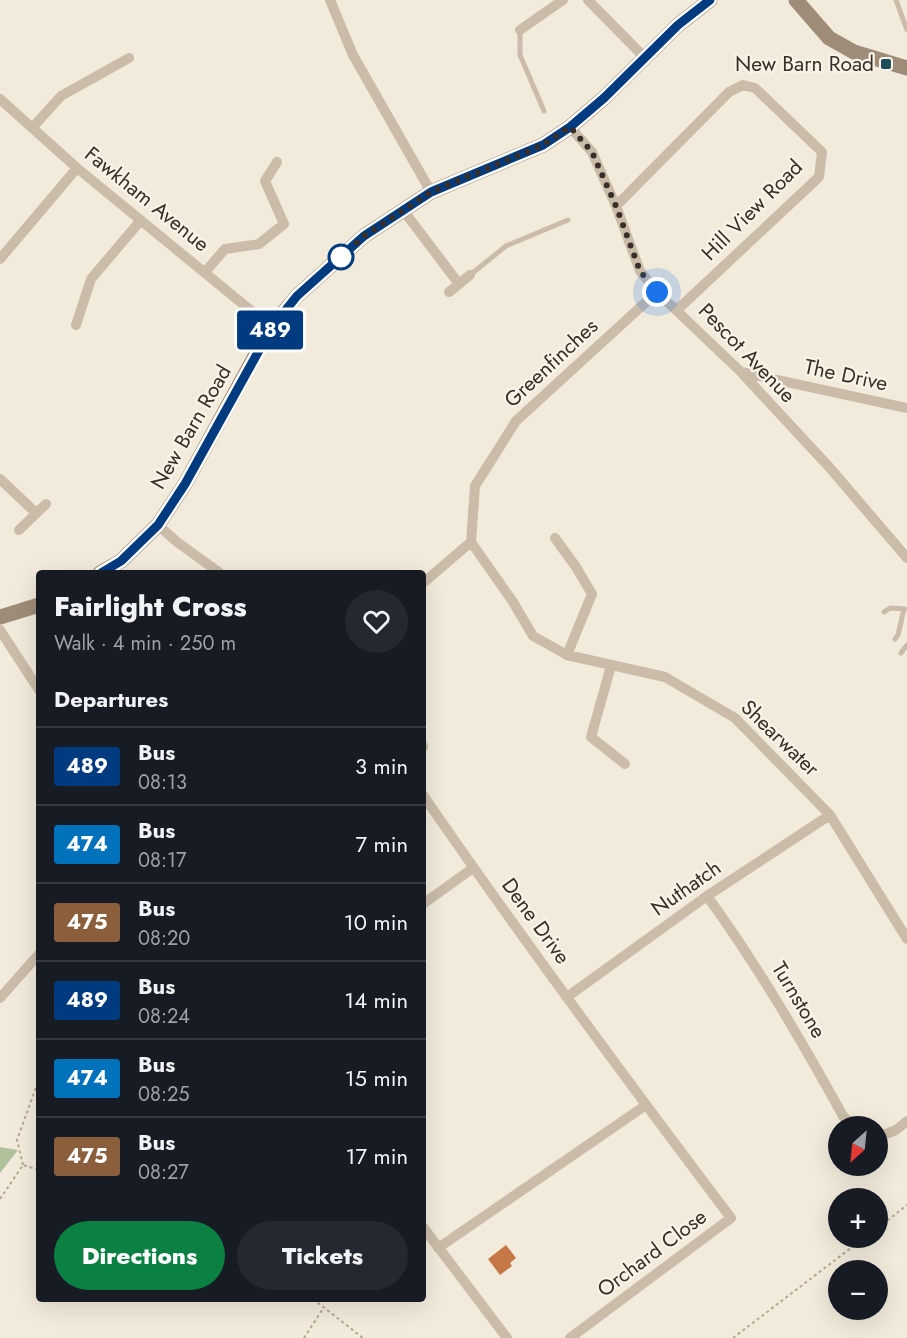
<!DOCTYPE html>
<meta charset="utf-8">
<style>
:root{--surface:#171b24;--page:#242831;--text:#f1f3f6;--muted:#9ea1a6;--line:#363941;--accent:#0b8043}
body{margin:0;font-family:Jost,sans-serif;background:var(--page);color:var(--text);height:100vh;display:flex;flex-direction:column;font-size:22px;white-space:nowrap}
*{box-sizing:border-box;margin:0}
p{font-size:20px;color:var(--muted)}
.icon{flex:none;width:33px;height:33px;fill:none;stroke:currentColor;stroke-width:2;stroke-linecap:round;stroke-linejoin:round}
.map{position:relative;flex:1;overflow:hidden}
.side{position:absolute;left:36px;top:570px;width:390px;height:732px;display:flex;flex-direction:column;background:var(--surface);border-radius:6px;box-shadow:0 6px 24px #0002}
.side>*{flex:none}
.badge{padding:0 12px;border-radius:4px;font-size:21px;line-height:39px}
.needle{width:39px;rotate:207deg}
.fabs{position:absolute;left:828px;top:1116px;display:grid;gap:12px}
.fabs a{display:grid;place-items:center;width:60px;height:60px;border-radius:50%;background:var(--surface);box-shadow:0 6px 24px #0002;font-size:30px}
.you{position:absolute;width:30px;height:30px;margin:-15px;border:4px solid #fff;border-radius:50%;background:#1a73e8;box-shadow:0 0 0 9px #1a73e833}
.map>.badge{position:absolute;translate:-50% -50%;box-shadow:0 0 0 3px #fff}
h2{padding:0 18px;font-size:22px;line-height:54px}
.round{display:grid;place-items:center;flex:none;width:63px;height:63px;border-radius:32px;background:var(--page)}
.summary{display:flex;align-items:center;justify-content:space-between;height:102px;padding:0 18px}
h1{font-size:28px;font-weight:800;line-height:45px}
.primary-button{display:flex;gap:12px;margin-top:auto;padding:12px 18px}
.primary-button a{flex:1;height:69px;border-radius:36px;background:var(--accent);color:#fff;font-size:24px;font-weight:800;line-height:69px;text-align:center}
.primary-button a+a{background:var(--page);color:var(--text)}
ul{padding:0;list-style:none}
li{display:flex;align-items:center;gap:18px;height:78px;padding:0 18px;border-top:2px solid var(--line)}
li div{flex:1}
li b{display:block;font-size:22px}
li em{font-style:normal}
li .badge{min-width:66px;font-weight:700;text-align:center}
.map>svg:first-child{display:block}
.green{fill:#b0c19c}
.building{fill:#c67746}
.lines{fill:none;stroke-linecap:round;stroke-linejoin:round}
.path{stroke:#b6a792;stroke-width:2;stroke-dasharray:3 3;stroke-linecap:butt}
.lane{stroke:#cabca8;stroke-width:5}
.street{stroke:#cabca8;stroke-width:10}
.secondary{stroke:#9e8c79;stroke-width:15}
.line-casing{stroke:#fff;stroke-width:14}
.line{stroke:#003b80;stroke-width:9}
.walk{stroke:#372f28;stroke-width:6;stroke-dasharray:0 10.8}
.poi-dot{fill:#1d4d59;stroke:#faf4e8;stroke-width:2}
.stop-dot{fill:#fff;stroke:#003b80;stroke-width:3}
.labels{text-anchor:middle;stroke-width:4.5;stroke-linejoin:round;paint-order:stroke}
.poi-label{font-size:21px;fill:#372f28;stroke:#faf4e8;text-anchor:end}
.street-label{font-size:21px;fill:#372f28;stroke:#faf4e8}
</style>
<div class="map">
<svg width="907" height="1338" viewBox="0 0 907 1338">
<rect width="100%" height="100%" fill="#f2ebdc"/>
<path class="green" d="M0,1147L18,1150L0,1173Z"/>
<path class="building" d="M506,1245L516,1258L510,1263L512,1266L500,1275L488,1259Z"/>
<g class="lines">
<path class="path" d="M23,1165L17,1140L39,1079
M0,1199L23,1165L39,1170
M878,1228L907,1205
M313,1299L363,1338
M304,1338L324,1307
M733,1338L864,1238"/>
<path class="lane" d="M896,0L907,30
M520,30V55L544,111
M470,275L506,246L568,220
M884,612L890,608L905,609
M895,639L898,635L904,609
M901,653L907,645"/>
<path class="street" d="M330,0L353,55L431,192
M588,0L644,57
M520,30L563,0
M0,99L77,168L271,327
M33,127L61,96L129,58
M570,127L592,152L616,206L640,271L657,292L741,372L830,468L907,558
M616,206L729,92L743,85L755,88L822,152L819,177L677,310
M403,210L459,284
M0,259L77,168
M205,272L225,249L259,244L284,224L265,181L277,162
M449,292L470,275
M76,325L91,279L141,220
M741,372L907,408
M0,479L36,513
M158,525L177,542L220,573
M19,530L46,504
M555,538L576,567L592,594L567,655
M471,542L513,602L533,636L567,655L665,677L735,718L830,815L907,939
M471,542L475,486L516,421L657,292
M423,583L471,542
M0,630L39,690
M611,666L591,737L625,764
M423,747V746
M423,795C522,939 626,1079 731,1218L570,1338
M707,896C758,966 801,1040 843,1116L854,1126
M423,904L473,868
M567,997L707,896L830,815
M0,998L39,954
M878,1137L896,1130L907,1121
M423,1227L507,1338
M438,1248L646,1105"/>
<path class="secondary" d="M796,0L829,38L854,52L907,68
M100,573L121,561L158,525L185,484L271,327L297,296L364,236L431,192L543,145L570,127L604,98L678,25L710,0
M0,617L39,605"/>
</g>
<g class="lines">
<g class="line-casing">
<path id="line" d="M101,573L121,561L158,525L185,484L272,327L297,296L364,236L431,192L543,145L570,127L604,98L678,25L710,0"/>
</g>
<use href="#line" class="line"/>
<path class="walk" d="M341,257L364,236L431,192L543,145L570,127L592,152L616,206L640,271L657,292"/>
</g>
<rect class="poi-dot" x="880" y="58" width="12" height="12" rx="3"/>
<circle class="stop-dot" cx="341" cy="257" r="12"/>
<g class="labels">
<g class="poi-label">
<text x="874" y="71">New Barn Road</text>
</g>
<g class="street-label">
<text transform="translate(147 199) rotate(39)" y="7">Fawkham Avenue</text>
<text transform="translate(752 210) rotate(-45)" y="7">Hill View Road</text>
<text transform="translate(747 353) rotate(46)" y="7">Pescot Avenue</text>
<text transform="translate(551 363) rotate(-43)" y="7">Greenfinches</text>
<text transform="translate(846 375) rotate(12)" y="7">The Drive</text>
<text transform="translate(191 427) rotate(-60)" y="7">New Barn Road</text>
<text transform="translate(780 738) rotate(44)" y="7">Shearwater</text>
<text transform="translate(686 888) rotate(-35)" y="7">Nuthatch</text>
<text transform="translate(536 921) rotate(54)" y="7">Dene Drive</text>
<text transform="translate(799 1000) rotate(59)" y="7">Turnstone</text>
<text transform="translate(652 1253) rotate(-37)" y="7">Orchard Close</text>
</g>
</g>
</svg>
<div class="fabs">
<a><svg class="needle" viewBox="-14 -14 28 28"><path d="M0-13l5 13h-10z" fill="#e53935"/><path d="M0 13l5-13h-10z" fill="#9ea1a6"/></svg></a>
<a>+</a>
<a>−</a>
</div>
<div class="you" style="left:657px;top:292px"></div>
<b class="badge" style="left:270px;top:330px;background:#003b80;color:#fff">489</b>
<section class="side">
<div class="summary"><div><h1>Fairlight Cross</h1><p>Walk · 4 min · 250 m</p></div><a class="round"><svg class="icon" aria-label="heart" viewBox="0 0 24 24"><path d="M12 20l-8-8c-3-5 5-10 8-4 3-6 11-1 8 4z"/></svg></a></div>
<h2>Departures</h2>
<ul>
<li><span class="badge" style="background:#003b80;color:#fff">489</span><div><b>Bus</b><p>08:13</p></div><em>3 min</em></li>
<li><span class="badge" style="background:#0072bc;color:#fff">474</span><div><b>Bus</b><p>08:17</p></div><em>7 min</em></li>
<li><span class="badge" style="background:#8b5e3c;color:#fff">475</span><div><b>Bus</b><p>08:20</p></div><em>10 min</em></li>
<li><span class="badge" style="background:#003b80;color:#fff">489</span><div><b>Bus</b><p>08:24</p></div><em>14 min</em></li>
<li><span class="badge" style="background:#0072bc;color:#fff">474</span><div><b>Bus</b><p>08:25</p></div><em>15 min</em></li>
<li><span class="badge" style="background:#8b5e3c;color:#fff">475</span><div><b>Bus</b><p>08:27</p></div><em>17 min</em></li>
</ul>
<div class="primary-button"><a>Directions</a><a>Tickets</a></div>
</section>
</div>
